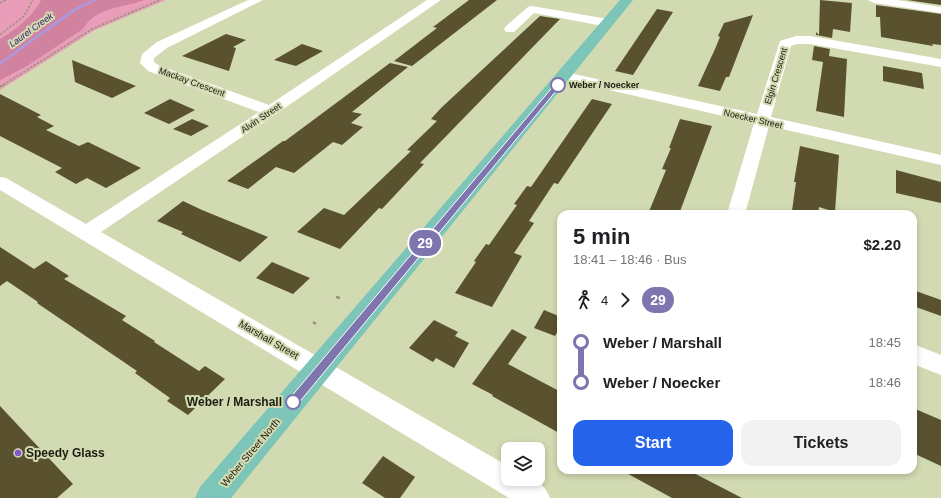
<!DOCTYPE html>
<meta charset="utf-8">
<style>
:root{--surface:#fff;--page:#f2f2f2;--text:#202124;--muted:#757577;--accent:#2563eb}
body{margin:0;font-family:Arial,sans-serif;background:var(--page);color:var(--text);height:100vh;display:flex;flex-direction:column;font-size:15px;white-space:nowrap}
*{box-sizing:border-box;margin:0}
p{font-size:13px;color:var(--muted)}
.icon{flex:none;width:22px;height:22px;fill:none;stroke:currentColor;stroke-width:2;stroke-linecap:round;stroke-linejoin:round}
.map{position:relative;flex:1;overflow:hidden}
.panel{position:absolute;left:557px;top:210px;width:360px;height:264px;display:flex;flex-direction:column;background:var(--surface);border-radius:12px;box-shadow:0 2px 6px #0003}
.panel>*{flex:none}
.badge{padding:0 8px;border-radius:13px;font-size:14px;line-height:26px}
.fabs{position:absolute;left:501px;top:442px;display:grid;gap:8px}
.fabs a{display:grid;place-items:center;width:44px;height:44px;border-radius:8px;background:var(--surface);box-shadow:0 2px 6px #0003;font-size:20px}
.map>.badge{position:absolute;translate:-50% -50%;box-shadow:0 0 0 2px #fff}
.legs{display:flex;align-items:center;gap:6px;height:44px;padding:0 16px;font-size:13px}
.legs p{margin-inline-start:auto}
.headline{display:flex;align-items:center;justify-content:space-between;height:68px;padding:0 16px}
h1{font-size:22px;font-weight:700;line-height:30px}
.action{display:flex;gap:8px;margin-top:auto;padding:8px 16px}
.action a{flex:1;height:46px;border-radius:12px;background:var(--accent);color:#fff;font-size:16px;font-weight:700;line-height:46px;text-align:center}
.action a+a{background:var(--page);color:var(--text)}
ul{padding:0 16px;list-style:none}
li{display:flex;align-items:center;gap:14px;height:40px;font-size:15px}
li i{display:grid;place-items:center;width:6px;height:100%;margin:0 5px;background:currentColor}
li i::after{content:'';width:10px;height:10px;margin:-5px;border:3px solid;border-radius:50%;background:var(--surface)}
li p{margin-inline-start:auto}
li:first-child i{background:linear-gradient(#0000 50%,currentColor 0)}
li:last-child i{background:linear-gradient(currentColor 50%,#0000 0)}
.map>svg:first-child{display:block}
.green{fill:#ea9db9}
.forest{fill:#d1829f}
.lines{fill:none;stroke-linecap:round;stroke-linejoin:round}
.stream{fill:#ac98df;fill-rule:evenodd}
.building{fill:#5a522f}
.path-far2{stroke:#909677;stroke-width:1.5;stroke-dasharray:2.5 1.5;stroke-linecap:butt}
.path-far1{stroke:#909677;stroke-width:2;stroke-dasharray:3 1.5;stroke-linecap:butt}
.path{stroke:#909677;stroke-width:2.5;stroke-dasharray:4 2;stroke-linecap:butt}
.minor{fill:#fff;fill-rule:evenodd}
.major{fill:#7dc5b8;fill-rule:evenodd}
.line-1{fill:#7e74ae;stroke:#fff}
.stop-1-dot{fill:#fff;stroke:#7e74ae;stroke-width:2}
.poi-dot{fill:#8156cf;stroke:#d2dab2;stroke-width:1.5}
.labels{text-anchor:middle;stroke-width:4;stroke-linejoin:round;paint-order:stroke}
.far-water-label{font-size:9px;font-style:italic;fill:#361366;stroke:#d2dab2}
.far-street-label{font-size:9px;fill:#1a1c0e;stroke:#d2dab2}
.far-stop-label{font-size:9px;font-weight:bold;fill:#1a1c0e;stroke:#d2dab2;text-anchor:start}
.street-label{font-size:10px;fill:#1a1c0e;stroke:#d2dab2}
.near-stop-label{font-size:12px;font-weight:bold;fill:#1a1c0e;stroke:#d2dab2;text-anchor:end}
.near-poi-label{font-size:12px;font-weight:bold;fill:#1a1c0e;stroke:#d2dab2;text-anchor:start}
</style>
<div class="map">
<svg width="941" height="498" viewBox="0 0 941 498">
<rect width="100%" height="100%" fill="#d2dab2"/>
<path class="green" d="M0,0H166L95,30L0,90Z"/>
<path class="forest" d="M41,0H144C121,9 97,6 83,29L27,66L0,80V39C15,30 34,16 41,0Z"/>
<g class="lines">
<path class="stream" d="M92,0H97L75,11L0,65V62L73,9Z"/>
</g>
<path class="building" d="M469,0H497L412,66L394,61L437,28L433,27Z
M820,0L852,3L850,32L833,29L832,38L816,35V32L819,35Z
M907,0H941V5Z
M876,5L941,14V45L932,44L933,46L881,37L880,17H876Z
M657,9L673,12L633,75L615,71Z
M753,15L729,77H726L720,91L698,86L715,49L720,37L718,36L724,23Z
M540,16L560,19L420,163L424,164L382,209L379,208L340,249L297,232L324,208L344,215L411,151L407,150L437,121L431,119L441,108Z
M226,34L246,40L233,47L236,48L229,71L182,56Z
M302,44L323,51L296,66L274,60Z
M814,46L830,49L829,56L847,59L844,117L816,111L823,62L812,60Z
M72,60L136,86L112,98L75,82Z
M390,63L408,67L352,112L362,114L351,123L363,127L342,145L333,142L294,173L276,167L248,189L227,181L283,141H285Z
M883,66L922,73L924,89L883,81Z
M0,94L41,115L37,117L54,126L46,130L79,146L88,142L141,168L106,188L87,178L76,184L55,172L62,168L0,136Z
M170,99L195,110L169,124L144,113Z
M592,99L612,104L558,184L554,183L529,221L534,223L514,253L522,256L492,307L455,293L476,262L474,261L486,244L489,245L517,205L514,204L527,186L531,187Z
M192,119L209,126L191,136L173,129Z
M680,119L712,126L679,214H648L666,170L662,169L671,148H669Z
M800,146L839,155L835,212L819,207L818,214H803L792,211L796,182H794Z
M896,170L941,182V203L896,193Z
M183,201L202,210L268,237L240,262L181,234L183,232L157,221Z
M0,247L34,269L46,261L69,276L64,279L126,316L122,320L155,341L154,342L199,371L205,366L225,379L188,415L167,401L170,398L135,373L137,371L37,303L38,302L7,281L0,286Z
M272,262L310,278L293,294L256,278Z
M913,290L941,300V316L913,306Z
M544,310L561,317V326L555,336L534,328Z
M434,320L458,332L455,336L469,343L454,368L436,358L433,362L409,348Z
M512,329L527,337L508,364L561,392V434L492,396L493,395L472,384Z
M0,406L73,484L57,498H0Z
M913,408L941,420V466L913,453Z
M383,456L415,477L400,498H385L362,483Z
M621,470H688L742,498H672Z"/>
<g class="lines">
<path class="path-far2" d="M0,3L6,0
M0,35L24,16L33,0
M3,85L92,29L160,0"/>
<path class="path-far1" d="M0,87L5,84"/>
<path class="path" d="M336,297L340,298
M313,322L316,324"/>
<path class="minor" d="M248,0H263L167,48L154,58V62L158,65L269,105L427,0H441L276,114L101,232L508,466V479C528,479 542,477 550,498H509L0,190V177L6,178L86,224L259,112L148,71L140,63L142,54L157,42Z
M868,0H897L941,7V13L874,3Z
M532,6L608,19L614,23L608,27L534,13L514,32H506L504,29L506,26L528,7Z
M796,36H810L941,59V67L810,44H797L791,46L771,117L941,155V165L769,126L745,214H727L754,123L565,80L560,79L558,76L560,73L565,72L757,114L779,44L780,41Z
M913,344L941,355V375L913,364Z"/>
<path class="major" d="M620,0H633L231,498H195L200,487Z"/>
</g>
<path class="line-1" d="M556,83L561,85L297,405H290L288,402L290,398Z"/>
<g class="stop-1-dot">
<circle cx="558" cy="85" r="7"/>
<circle cx="293" cy="402" r="7"/>
</g>
<circle class="poi-dot" cx="18" cy="453" r="4"/>
<g class="labels">
<g class="far-water-label">
<text transform="translate(31 30) rotate(-36)" y="3">Laurel Creek</text>
</g>
<g class="far-street-label">
<text transform="translate(776 76) rotate(-73)" y="3">Elgin Crescent</text>
<text transform="translate(192 82) rotate(20)" y="3">Mackay Crescent</text>
<text transform="translate(261 118) rotate(-34)" y="3">Alvin Street</text>
<text transform="translate(753 119) rotate(13)" y="3">Noecker Street</text>
</g>
<g class="far-stop-label">
<text x="569" y="88">Weber / Noecker</text>
</g>
<g class="street-label">
<text transform="translate(269 339) rotate(30)" y="4">Marshall Street</text>
<text transform="translate(250 452) rotate(-50)" y="4">Weber Street North</text>
</g>
<g class="near-stop-label">
<text x="282" y="406">Weber / Marshall</text>
</g>
<g class="near-poi-label">
<text x="26" y="457">Speedy Glass</text>
</g>
</g>
</svg>
<div class="fabs">
<a><svg class="icon" aria-label="layers" viewBox="0 0 24 24"><path d="M12 4l9 5-9 5-9-5zM3 14l9 5 9-5"/></svg></a>
</div>
<b class="badge" style="left:425px;top:243px;background:#7e74ae;color:#fff">29</b>
<section class="panel">
<div class="headline"><div><h1>5 min</h1><p>18:41 – 18:46 · Bus</p></div><b>$2.20</b></div>
<div class="legs"><svg class="icon" aria-label="walk" viewBox="0 0 24 24"><circle cx="13" cy="4" r="2"/><path d="M13 8l-2 6 4 7M11 14l-3 7M7 12l3-4h3l4 4"/></svg>4<svg class="icon" aria-label="forward" viewBox="0 0 24 24"><path d="M9 5l7 7-7 7"/></svg><b class="badge" style="background:#7e74ae;color:#fff">29</b></div>
<ul>
<li><i style="color:#7e74ae"></i><b>Weber / Marshall</b><p>18:45</p></li>
<li><i style="color:#7e74ae"></i><b>Weber / Noecker</b><p>18:46</p></li>
</ul>
<div class="action"><a>Start</a><a>Tickets</a></div>
</section>
</div>
